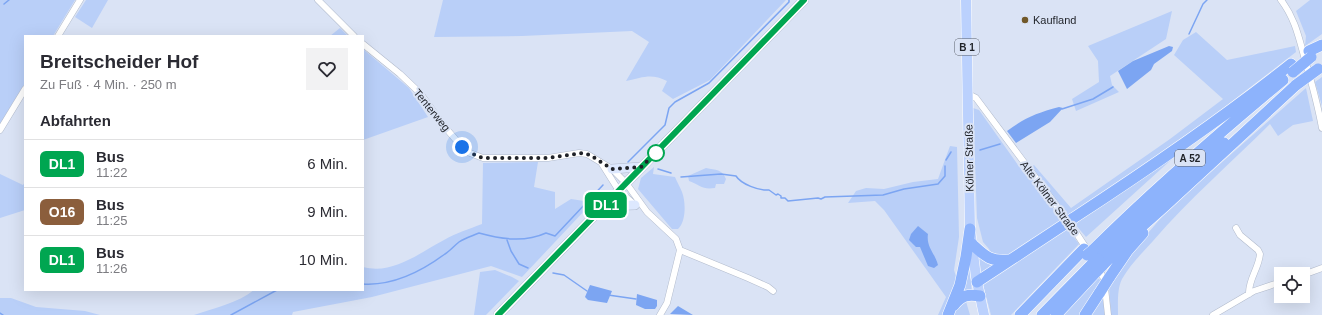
<!DOCTYPE html>
<html lang="de">
<meta charset="utf-8">
<style>
:root{--surface:#fff;--page:#f2f2f3;--text:#2b2b33;--muted:#7c7c81;--line:#e1e1e2}
body{margin:0;font-family:Helvetica,sans-serif;background:var(--page);color:var(--text);height:100vh;display:flex;flex-direction:column;font-size:15px;white-space:nowrap}
*{box-sizing:border-box;margin:0}
p{font-size:13px;color:var(--muted)}
.icon{flex:none;width:22px;height:22px;fill:none;stroke:currentColor;stroke-width:2;stroke-linecap:round;stroke-linejoin:round}
.map{position:relative;flex:1;overflow:hidden}
.sheet{position:absolute;left:24px;top:35px;width:340px;height:256px;display:flex;flex-direction:column;background:var(--surface);border-radius:0px;box-shadow:0 4px 16px #0002}
.sheet>*{flex:none}
.badge{padding:0 8px;border-radius:6px;font-size:14px;line-height:26px}
.fabs{position:absolute;left:1274px;top:267px;display:grid;gap:8px}
.fabs a{display:grid;place-items:center;width:36px;height:36px;border-radius:0px;background:var(--surface);box-shadow:0 4px 16px #0002;font-size:20px}
.you{position:absolute;width:20px;height:20px;margin:-10px;border:3px solid #fff;border-radius:50%;background:#1a73e8;box-shadow:0 0 0 6px #1a73e833}
.map>.badge{position:absolute;translate:-50% -50%;box-shadow:0 0 0 2px #fff}
h2{padding:0 16px;font-size:15px;line-height:36px}
.round{display:grid;place-items:center;flex:none;width:42px;height:42px;border-radius:0px;background:var(--page)}
.head{display:flex;align-items:center;justify-content:space-between;height:68px;padding:0 16px}
h1{font-size:19px;font-weight:800;line-height:30px}
ul{padding:0;list-style:none}
li{display:flex;align-items:center;gap:12px;height:48px;padding:0 16px;border-top:1px solid var(--line)}
li div{flex:1}
li b{display:block;font-size:15px}
li em{font-style:normal}
li .badge{min-width:44px;font-weight:700;text-align:center}
.map>svg:first-child{display:block}
.green{fill:#b9cff8}
.water{fill:#7ca5f2}
.lines{fill:none;stroke-linecap:round;stroke-linejoin:round}
.stream{stroke:#7ca5f2;stroke-width:1.5}
.street-casing{stroke:#b2bbcc;stroke-width:7}
.secondary-casing{stroke:#b2bbcc;stroke-width:10}
.primary-casing{stroke:#fff;stroke-width:11}
.highway-casing{stroke:#fff;stroke-width:12}
.street{stroke:#fff;stroke-width:6}
.secondary{stroke:#dde8fe;stroke-width:9}
.primary{stroke:#bbd1fd;stroke-width:10}
.highway{stroke:#8db3fc;stroke-width:11}
.highway-bridge-casing{stroke:#fff;stroke-width:12;stroke-linecap:butt}
.highway-bridge{stroke:#8db3fc;stroke-width:11}
.line-casing{stroke:#fff;stroke-width:9}
.line{stroke:#00a651;stroke-width:6}
.walk{stroke:#1f2228;stroke-width:4;stroke-dasharray:0 7.2}
.poi-dot{fill:#705829;stroke:#dae3f5;stroke-width:1.5}
.stop-dot{fill:#fff;stroke:#00a651;stroke-width:2}
.labels{text-anchor:middle;stroke-width:4;stroke-linejoin:round;paint-order:stroke}
.shield{fill:#dae3f5;stroke:#575c66;stroke-width:1}
.shield-label{font-size:10px;font-weight:bold;fill:#1f2228}
.poi-label{font-size:11px;fill:#1f2228;stroke:#dae3f5;text-anchor:start}
.street-label{font-size:11px;fill:#1f2228;stroke:#dae3f5}
</style>
<div class="map">
<svg width="1322" height="315" viewBox="0 0 1322 315">
<rect width="100%" height="100%" fill="#dae3f5"/>
<path class="green" d="M0,0H75L53,36H25V83L0,124Z
M86,0H108L92,28L75,17Z
M443,0H786L710,80L673,99L662,91L667,81C652,73 643,77 626,81L649,42L632,31L522,36L434,37Z
M1310,0H1322V34L1305,46L1306,36L1296,11Z
M1172,11L1166,39L1110,76L1112,85L1119,92L1076,111L1072,99L1099,82L1098,61L1088,46Z
M340,28L348,36H330Z
M1196,32L1227,60L1295,46L1296,52L1187,136L1068,216L1031,167L1034,165L1071,208L1170,139L1223,99L1174,55L1183,40Z
M363,49L409,88L428,117L363,140Z
M1322,77V106L1315,82Z
M1306,88L1313,121L1293,125L1278,136L1270,124C1231,163 1189,199 1153,241C1142,253 1130,265 1122,279C1117,289 1118,303 1118,315H1111L1109,286L1129,255L1167,211L1186,194Z
M973,108L979,110L1023,172L1026,170L1061,220C1046,231 1031,244 1015,252C1008,256 1000,256 993,257L989,249L983,242L977,218Z
M950,146L957,147L959,237L954,270L958,283L944,315H938L946,297L884,210L875,201L848,203L856,191L866,188L884,189L913,182L938,179Z
M1182,150L1086,237L1074,223Z
M538,162L534,187L555,192V209L571,199L584,201L595,190L586,209L522,277L491,266L372,297L293,312L292,315H194C214,308 238,303 254,290H363V267C393,275 419,253 444,240C456,233 469,229 482,224L483,163Z
M654,167L653,174L675,177C677,182 680,187 682,192C686,202 686,222 678,229H672L638,189L641,178Z
M706,168C716,170 722,169 726,179L724,184H716L715,188C702,190 700,185 689,181L688,176Z
M0,174L23,185L25,182V210L0,218Z
M1067,228L1079,244L1011,315H991L982,281Z
M978,253L995,263L981,277Z
M968,258L972,292L966,291L962,285Z
M495,270L512,277L519,281L486,315H474L480,272Z
M1097,277L1101,281L1081,315H1062Z
M1103,294L1105,315H1089Z
M0,298H11L36,307L85,311L100,315H0Z
M965,298L970,315H952Z"/>
<path class="water" d="M1169,46L1173,47L1172,51L1154,64L1151,70L1127,89L1118,71L1133,61Z
M1059,107L1063,108L1050,122L1016,143L1007,131C1026,117 1037,113 1059,107Z
M918,226L928,234C926,247 935,253 938,265L934,268L928,266L920,247H916L909,240L911,234Z
M590,285L612,291L607,303L588,300L585,297Z
M637,294L657,300V306L655,309H645L636,305Z
M678,306L693,315L670,314Z"/>
<g class="lines">
<path class="stream" d="M4,4L9,0
M1189,34L1203,4L1207,0
M1062,109L1093,99L1113,87
M980,150L1000,144
M946,160L951,152
M628,162L665,125L669,108L675,102L709,83L789,2V0
M658,169L671,173
M681,177L721,174L736,176C741,184 759,191 769,190L776,195L778,194L781,196V198H785L788,201L818,198L821,199L825,197L883,195L904,189L938,184L945,176V166
M507,240L511,251L519,264L528,268
M553,273L564,275L587,291
M363,284C393,286 422,271 445,254C450,251 454,246 459,242C465,238 472,236 479,233C501,239 524,243 546,233L555,236L603,185
M608,295L636,299
M0,313L3,315
M231,315L277,290"/>
<g class="street-casing">
<path id="street" d="M318,0L354,36
M1281,0C1296,20 1299,39 1306,63C1312,84 1318,106 1322,128
M58,36L80,0
M363,44L400,74L420,93L444,126L462,147L470,153L483,158H548L579,153L587,154L612,169L626,183L647,212L676,239L680,250L748,278L768,287L773,291
M968,94L976,98L1071,225L1088,251
M0,130L25,89
M602,164L619,191L635,205
M1236,228L1240,235L1258,250L1260,254C1259,268 1248,280 1249,294
M1098,267L1104,279L1108,315
M1303,275L1322,268
M660,315L667,303L680,250
M1213,315L1254,291L1281,282"/>
</g>
<g class="secondary-casing">
<path id="secondary" d="M612,169L641,167
M605,206L635,205
M498,315L804,0"/>
</g>
<g class="primary-casing">
<path id="primary" d="M966,0L970,229L976,277L984,315"/>
</g>
<g class="highway-casing">
<path id="highway" d="M1309,51L1322,45
M1072,219C1147,170 1221,120 1291,64
M972,244C985,256 990,262 1009,260
M1093,250C1154,189 1217,135 1283,80
M1098,259C1138,218 1180,179 1224,143
M1102,266L1129,238L1165,206L1296,85
M1109,278L1128,250L1143,233
M977,282L1065,224
M954,305C962,295 968,294 980,296
M948,315L960,285L966,257L970,229
M1020,315L1084,249
M1042,315L1093,263
M1056,315L1097,271
M1085,315L1100,292"/>
</g>
<use href="#street" class="street"/>
<use href="#secondary" class="secondary"/>
<use href="#primary" class="primary"/>
<use href="#highway" class="highway"/>
<g class="highway-bridge-casing">
<path id="highway-bridge" d="M1293,72L1311,57
M1296,85L1318,69
M1065,224L1072,219
M1087,255L1093,250
M1093,263L1098,259
M1097,271L1102,266
M1100,292L1109,278"/>
</g>
<use href="#highway-bridge" class="highway-bridge"/>
</g>
<g class="lines">
<g class="line-casing">
<path id="line" d="M498,315L804,0"/>
</g>
<use href="#line" class="line"/>
<path class="walk" d="M462,147L470,153L483,158H548L583,153L590,155L612,169L641,167L656,153"/>
</g>
<circle class="poi-dot" cx="1025" cy="20" r="4"/>
<circle class="stop-dot" cx="656" cy="153" r="8"/>
<g class="labels">
<g class="shield">
<rect x="955" y="39" width="24" height="16" rx="3"/>
<rect x="1175" y="150" width="30" height="16" rx="3"/>
</g>
<g class="shield-label">
<text x="967" y="51">B 1</text>
<text x="1190" y="162">A 52</text>
</g>
<g class="poi-label">
<text x="1033" y="24">Kaufland</text>
</g>
<g class="street-label">
<text transform="translate(432 110) rotate(51)" y="4">Tenterweg</text>
<text transform="translate(969 158) rotate(-91)" y="4">Kölner Straße</text>
<text transform="translate(1050 198) rotate(53)" y="4">Alte Kölner Straße</text>
</g>
</g>
</svg>
<div class="fabs">
<a><svg class="icon" aria-label="locate" viewBox="0 0 24 24"><circle cx="12" cy="12" r="6"/><path d="M12 2v4M12 18v4M2 12h4M18 12h4"/></svg></a>
</div>
<div class="you" style="left:462px;top:147px"></div>
<b class="badge" style="left:606px;top:205px;background:#00a651;color:#fff">DL1</b>
<section class="sheet">
<div class="head"><div><h1>Breitscheider Hof</h1><p>Zu Fuß · 4 Min. · 250 m</p></div><a class="round"><svg class="icon" aria-label="heart" viewBox="0 0 24 24"><path d="M12 20l-8-8c-3-5 5-10 8-4 3-6 11-1 8 4z"/></svg></a></div>
<h2>Abfahrten</h2>
<ul>
<li><span class="badge" style="background:#00a651;color:#fff">DL1</span><div><b>Bus</b><p>11:22</p></div><em>6 Min.</em></li>
<li><span class="badge" style="background:#8b5e3c;color:#fff">O16</span><div><b>Bus</b><p>11:25</p></div><em>9 Min.</em></li>
<li><span class="badge" style="background:#00a651;color:#fff">DL1</span><div><b>Bus</b><p>11:26</p></div><em>10 Min.</em></li>
</ul>
</section>
</div>
